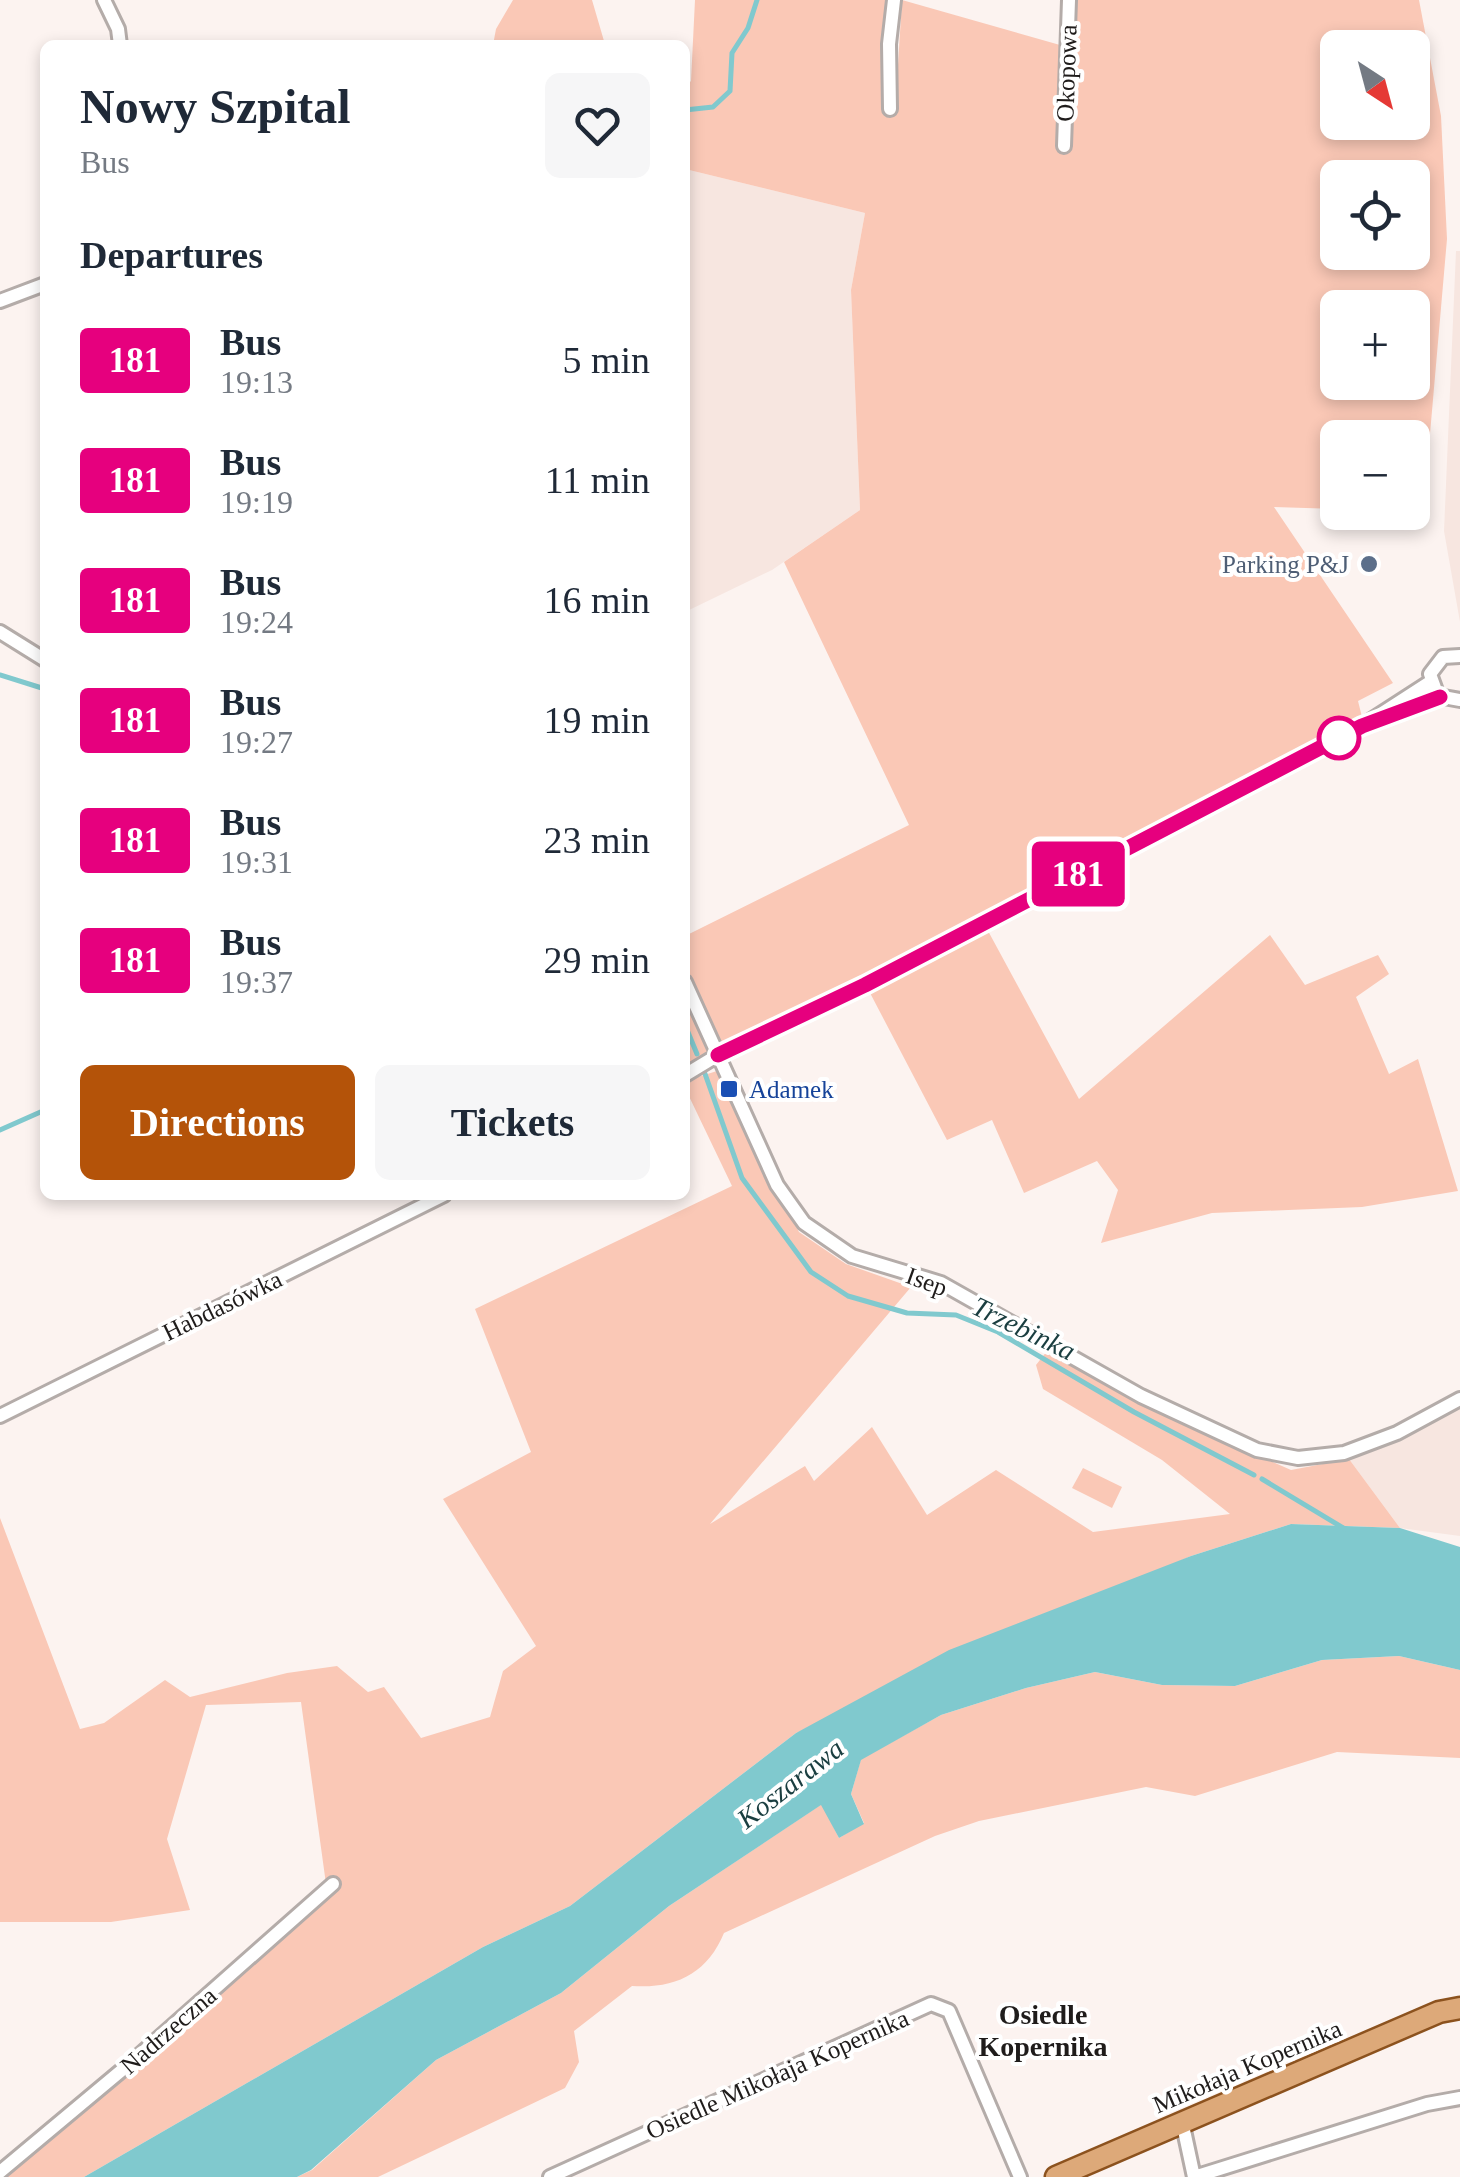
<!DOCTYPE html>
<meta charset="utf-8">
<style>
:root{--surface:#fff;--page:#f6f6f7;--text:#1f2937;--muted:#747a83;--accent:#b45309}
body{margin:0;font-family:Georgia,serif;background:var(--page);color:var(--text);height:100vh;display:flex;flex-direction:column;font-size:38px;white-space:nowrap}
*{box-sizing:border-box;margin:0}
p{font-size:32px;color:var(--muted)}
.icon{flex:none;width:55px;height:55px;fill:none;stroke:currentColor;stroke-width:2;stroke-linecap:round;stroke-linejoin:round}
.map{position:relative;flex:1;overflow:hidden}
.side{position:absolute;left:40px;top:40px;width:650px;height:1160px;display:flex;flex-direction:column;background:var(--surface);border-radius:15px;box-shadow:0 5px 15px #0003}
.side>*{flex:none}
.badge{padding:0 20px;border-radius:8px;font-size:35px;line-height:65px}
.needle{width:65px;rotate:144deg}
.fabs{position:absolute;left:1320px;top:30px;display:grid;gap:20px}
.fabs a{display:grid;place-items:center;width:110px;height:110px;border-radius:15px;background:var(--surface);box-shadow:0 5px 15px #0003;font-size:50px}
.map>.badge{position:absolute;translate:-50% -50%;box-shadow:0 0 0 5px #fff}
h2{padding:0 40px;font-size:38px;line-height:90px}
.round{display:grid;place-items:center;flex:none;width:105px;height:105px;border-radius:15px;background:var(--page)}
.headline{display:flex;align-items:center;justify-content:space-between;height:170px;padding:0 40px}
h1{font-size:48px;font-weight:800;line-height:75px}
.button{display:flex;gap:20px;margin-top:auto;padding:20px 40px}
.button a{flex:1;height:115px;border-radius:15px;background:var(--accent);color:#fff;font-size:40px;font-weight:800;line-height:115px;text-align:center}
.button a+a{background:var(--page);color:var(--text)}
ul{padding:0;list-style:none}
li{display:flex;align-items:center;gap:30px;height:120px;padding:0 40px}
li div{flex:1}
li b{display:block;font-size:38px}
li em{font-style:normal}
li .badge{min-width:110px;font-weight:700;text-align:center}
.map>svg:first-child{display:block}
.built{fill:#f7e6e0}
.green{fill:#fac8b6;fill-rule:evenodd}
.water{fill:#80c9ce}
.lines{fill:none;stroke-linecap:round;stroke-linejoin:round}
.stream{stroke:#80c9ce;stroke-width:5}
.minor-casing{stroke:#b4aca9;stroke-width:18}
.primary-casing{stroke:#8c521e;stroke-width:25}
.minor{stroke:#fff;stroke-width:12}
.primary{stroke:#dda979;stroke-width:20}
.line-casing{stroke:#fff;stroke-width:22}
.line{stroke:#e6007e;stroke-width:15}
.service-dot{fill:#5c6f8a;stroke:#fff;stroke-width:4}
.stop-dot{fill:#fff;stroke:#e6007e;stroke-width:5}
.transit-dot{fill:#1a4fb4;stroke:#fff;stroke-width:4}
.labels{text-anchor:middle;stroke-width:8;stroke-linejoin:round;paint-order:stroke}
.street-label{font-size:25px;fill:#1f1c1b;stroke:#fff}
.service-label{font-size:25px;fill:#4e5e75;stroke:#fff;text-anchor:end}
.transit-label{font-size:25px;fill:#164399;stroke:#fff;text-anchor:start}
.water-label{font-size:28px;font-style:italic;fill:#1a3e40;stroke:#fff}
.neighbourhood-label{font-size:28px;font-weight:bold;fill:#1f1c1b;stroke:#fff}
</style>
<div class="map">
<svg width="1460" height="2177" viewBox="0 0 1460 2177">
<rect width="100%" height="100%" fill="#fcf3f0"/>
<path class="built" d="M685,169L865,213L851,290L860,510L772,570L685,612Z
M1456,251H1460V622L1444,531Z
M1460,1408V1536L1400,1528L1349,1459L1400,1440Z"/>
<path class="green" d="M513,0H592L604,41L597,45H493L496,29Z
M695,0H894L890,116L895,114L902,0L1060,45L1064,146L1073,0H1419L1441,116L1447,239L1423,514L1399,513L1412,512V438H1338L1337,509L1274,507L1393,683L1358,701L1362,717L974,934L987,929L1079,1099L1270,935L1305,985L1378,955L1389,974L1356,997L1389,1074L1418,1059L1458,1191L1362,1207L1212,1213L1101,1243L1118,1190L1097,1161L1024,1193L992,1120L947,1140L869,991L718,1055L685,1075V936L909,825L784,562L860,510L851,290L865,213L685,169V87L691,81ZM1338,48H1412V122H1338ZM1338,178H1412V252H1338ZM1338,308H1412V382H1338Z
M717,1071L799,1232L846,1264L911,1287L710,1524L805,1466L814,1481L872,1427L927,1515L996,1470L1093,1532L1230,1514L1162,1460L1043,1389L1036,1365L1047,1351L1135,1401L1291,1470L1349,1459L1400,1528L1291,1524L1191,1556L796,1733L570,1906L483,1947L84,2177H2L138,2064L326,1884L301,1702L206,1705L167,1839L190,1910L111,1922H0V1518L80,1729L104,1723L165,1680L190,1697L287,1673L337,1666L368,1692L384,1687L421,1738L490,1717L503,1671L536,1646L443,1499L531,1452L475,1309L732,1186L685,1088V1081Z
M1083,1468L1122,1487L1112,1508L1072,1488Z
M1399,1656L1460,1670V1758L1337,1752L1195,1796L1146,1787L979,1821L935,1836L724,1933C707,1974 675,1989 632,1986L574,2031L579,2062L565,2088L378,2177H297L312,2170L436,2060L561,1993L669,1906L822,1804L839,1838L864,1823L851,1794L861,1759L941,1715L1026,1688L1095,1672L1162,1685L1235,1686L1322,1660Z"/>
<path class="water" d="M1291,1524L1400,1528L1460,1547V1670L1399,1656L1322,1660L1235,1686L1162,1685L1095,1672L1026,1688L941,1715L861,1760L851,1794L864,1824L839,1838L821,1805L669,1906L561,1993L436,2060L311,2170L297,2177H84L483,1947L570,1906L796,1733L949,1650L1191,1556Z"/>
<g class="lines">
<path class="stream" d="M685,110L713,107L730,91L732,53L748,28L757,0
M0,675L45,689
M685,1025L697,1054
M704,1071L742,1178L811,1272L848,1296L907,1313L956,1315L998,1332L1134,1412L1254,1475
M0,1130L45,1110
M1262,1479L1345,1529"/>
<g class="minor-casing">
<path id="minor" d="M104,0L118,29L120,45
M890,109L889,44L894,0
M1064,146L1069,0
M0,301L45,284
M0,632L45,660
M1460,656L1443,657L1430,674L1438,696L1460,700
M1387,717L1440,697
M685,982L777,1185L804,1223L852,1256L941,1283L1141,1396L1257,1450L1298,1458L1344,1453L1397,1433L1460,1399
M685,1075L718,1055L865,985L1362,726L1430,682
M0,1416L444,1195
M1182,2121L1194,2177
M0,2172L134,2060L333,1884
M550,2177L931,2004L949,2011L1020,2177
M1194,2177L1427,2104L1460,2098"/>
</g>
<g class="primary-casing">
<path id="primary" d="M1056,2177L1439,2012L1460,2008"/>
</g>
<use href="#minor" class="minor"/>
<use href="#primary" class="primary"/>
</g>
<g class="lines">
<g class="line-casing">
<path id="line" d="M718,1055L865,985L1362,726L1440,697"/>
</g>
<use href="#line" class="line"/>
</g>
<circle class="service-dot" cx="1369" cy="564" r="10"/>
<circle class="stop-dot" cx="1339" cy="738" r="20"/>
<rect class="transit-dot" x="719" y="1079" width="20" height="20" rx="5"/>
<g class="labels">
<g class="street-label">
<text transform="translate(1066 73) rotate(-88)" y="9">Okopowa</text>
<text transform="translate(927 1281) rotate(20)" y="9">Isep</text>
<text transform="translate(222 1305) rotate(-26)" y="9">Habdasówka</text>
<text transform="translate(168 2030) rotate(-41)" y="9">Nadrzeczna</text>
<text transform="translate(1247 2066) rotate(-23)" y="9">Mikołaja Kopernika</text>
<text transform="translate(777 2074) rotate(-24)" y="9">Osiedle Mikołaja Kopernika</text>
</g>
<g class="service-label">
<text x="1349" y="573">Parking P&amp;J</text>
</g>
<g class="transit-label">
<text x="749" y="1098">Adamek</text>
</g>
<g class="water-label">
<text transform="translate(1024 1328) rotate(26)" y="10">Trzebinka</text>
<text transform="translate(790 1783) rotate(-38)" y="10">Koszarawa</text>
</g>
<g class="neighbourhood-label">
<text x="1043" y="2024">Osiedle<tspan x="1043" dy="32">Kopernika</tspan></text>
</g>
</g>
</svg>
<div class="fabs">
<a><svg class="needle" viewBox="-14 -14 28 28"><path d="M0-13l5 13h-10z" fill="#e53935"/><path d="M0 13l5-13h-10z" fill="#747a83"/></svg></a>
<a><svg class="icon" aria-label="locate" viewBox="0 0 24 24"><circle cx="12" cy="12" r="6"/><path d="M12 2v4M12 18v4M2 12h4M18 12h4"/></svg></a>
<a>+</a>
<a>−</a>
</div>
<b class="badge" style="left:1078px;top:874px;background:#e6007e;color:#fff">181</b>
<section class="side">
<div class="headline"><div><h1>Nowy Szpital</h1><p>Bus</p></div><a class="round"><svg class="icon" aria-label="heart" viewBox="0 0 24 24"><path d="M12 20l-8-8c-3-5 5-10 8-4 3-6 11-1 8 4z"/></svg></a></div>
<h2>Departures</h2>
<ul>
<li><span class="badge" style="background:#e6007e;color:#fff">181</span><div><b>Bus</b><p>19:13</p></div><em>5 min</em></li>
<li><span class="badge" style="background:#e6007e;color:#fff">181</span><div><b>Bus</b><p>19:19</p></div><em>11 min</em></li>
<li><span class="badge" style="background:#e6007e;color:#fff">181</span><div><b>Bus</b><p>19:24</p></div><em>16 min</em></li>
<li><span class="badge" style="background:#e6007e;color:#fff">181</span><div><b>Bus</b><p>19:27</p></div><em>19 min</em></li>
<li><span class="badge" style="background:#e6007e;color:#fff">181</span><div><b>Bus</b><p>19:31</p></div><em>23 min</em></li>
<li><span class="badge" style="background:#e6007e;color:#fff">181</span><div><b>Bus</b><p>19:37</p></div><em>29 min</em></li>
</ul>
<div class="button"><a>Directions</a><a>Tickets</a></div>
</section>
</div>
